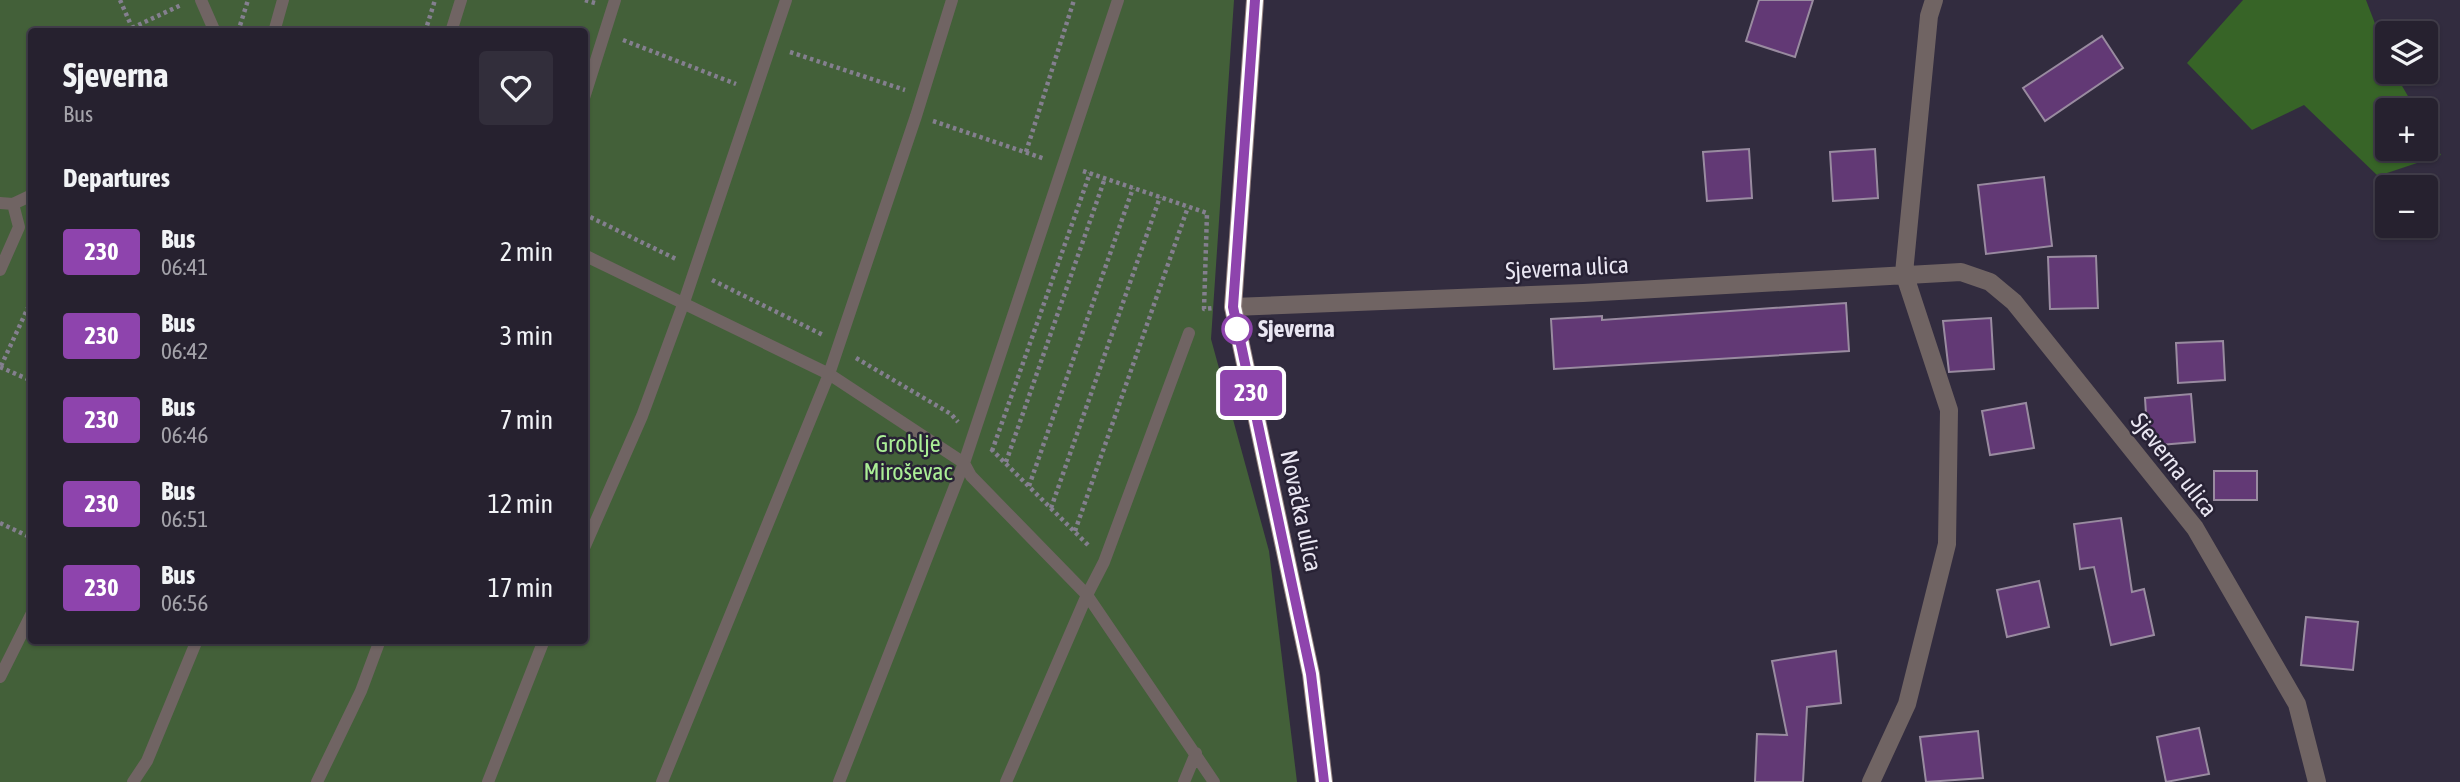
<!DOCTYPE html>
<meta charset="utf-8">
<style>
:root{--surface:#26212f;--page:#322e3b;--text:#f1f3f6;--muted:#a4a3aa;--line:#423e4b}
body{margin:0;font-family:"Asap Condensed",sans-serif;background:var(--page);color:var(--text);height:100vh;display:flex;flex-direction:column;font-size:26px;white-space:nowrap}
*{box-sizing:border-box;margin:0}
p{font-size:23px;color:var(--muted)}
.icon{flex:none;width:38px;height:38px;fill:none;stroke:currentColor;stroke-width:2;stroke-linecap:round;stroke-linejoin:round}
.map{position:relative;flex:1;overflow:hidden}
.sheet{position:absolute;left:28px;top:28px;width:560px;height:616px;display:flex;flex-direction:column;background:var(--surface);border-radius:7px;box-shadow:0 2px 5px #0004,0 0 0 2px var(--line)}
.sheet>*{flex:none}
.badge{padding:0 14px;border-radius:5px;font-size:24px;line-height:46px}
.buttons{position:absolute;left:2375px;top:21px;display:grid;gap:14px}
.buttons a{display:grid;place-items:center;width:63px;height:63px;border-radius:7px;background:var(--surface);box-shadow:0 2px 5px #0004,0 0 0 2px var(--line);font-size:35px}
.map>.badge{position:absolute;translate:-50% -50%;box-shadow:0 0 0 4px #fff}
h2{padding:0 35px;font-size:26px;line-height:63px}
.round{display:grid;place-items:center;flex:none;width:74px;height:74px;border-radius:7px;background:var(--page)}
.headline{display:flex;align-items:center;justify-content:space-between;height:119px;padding:0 35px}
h1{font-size:33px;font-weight:700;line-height:52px}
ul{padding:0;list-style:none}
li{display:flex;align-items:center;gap:21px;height:84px;padding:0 35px}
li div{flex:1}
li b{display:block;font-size:26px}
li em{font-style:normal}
li .badge{min-width:77px;font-weight:700;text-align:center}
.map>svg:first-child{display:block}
.green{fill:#436039;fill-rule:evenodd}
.forest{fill:#376427}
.building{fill:#623975;stroke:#998ba0;stroke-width:2}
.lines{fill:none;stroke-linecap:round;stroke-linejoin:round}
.path{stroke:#847f8f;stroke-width:4.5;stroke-dasharray:3.5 3.5;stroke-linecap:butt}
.lane{stroke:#706463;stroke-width:12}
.street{stroke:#706463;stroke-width:18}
.secondary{stroke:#93807f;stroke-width:18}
.line-casing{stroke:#fff;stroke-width:16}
.line{stroke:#8e44ad;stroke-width:10}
.stop-dot{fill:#fff;stroke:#8e44ad;stroke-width:3.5}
.labels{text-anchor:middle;stroke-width:5;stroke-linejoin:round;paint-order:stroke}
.street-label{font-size:24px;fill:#e9e6f2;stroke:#282235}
.stop-label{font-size:24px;font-weight:bold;fill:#e9e6f2;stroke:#282235;text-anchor:start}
.park-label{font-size:24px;fill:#abee96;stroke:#282235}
</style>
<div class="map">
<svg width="2460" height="782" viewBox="0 0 2460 782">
<rect width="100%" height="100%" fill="#322c3f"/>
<path class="green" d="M0,0H1234L1211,339L1269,551L1297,782H0ZM32,32H584V640H32Z"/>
<path class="forest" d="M2243,0H2366L2387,55V72H2394L2416,110H2387V149H2426V127L2441,155L2378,176L2304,105L2252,130L2187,63Z"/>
<path class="building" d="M1759,0H1813L1795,57L1746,41Z
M2102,36L2123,68L2045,121L2023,88Z
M1749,149L1752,198L1707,201L1703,152Z
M1875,149L1878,198L1833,201L1830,152Z
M2044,177L2052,246L1986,254L1978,185Z
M2096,256L2098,308L2050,309L2048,257Z
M1846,303L1849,351L1554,369L1551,319L1602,316V320Z
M1991,318L1994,369L1949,372L1943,321Z
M2223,341L2225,380L2178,383L2176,343Z
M2191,394L2195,442L2148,446L2145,398Z
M2026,403L2034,448L1990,455L1982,411Z
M2214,471H2257V500H2214Z
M2121,518L2132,592L2144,589L2154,635L2111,645L2094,567L2080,569L2074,524Z
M2039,581L2049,627L2007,637L1997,590Z
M2306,617L2358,622L2353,670L2301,665Z
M1836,651L1841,703L1807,707L1803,782H1755L1757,734L1787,735L1772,661Z
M2199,728L2209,774L2166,782L2157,737Z
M1978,731L1983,778L1926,782L1920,737Z"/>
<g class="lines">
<path class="path" d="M120,0L134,32
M585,0L595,3
M132,28L181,5
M238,32L248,0
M425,32L435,0
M623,40L736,84
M790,52L905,90
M933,121L1045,159
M1026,152L1074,0
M1083,171L1207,213L1204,309L1213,308
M584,214L678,260
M712,280L823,335
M856,358L951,414L958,422
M1,366L32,299
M0,367L32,381
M991,449L1089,546
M992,451L1090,173
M1006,462L1105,178
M1029,486L1133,188
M1051,508L1160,197
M0,523L32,538
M1075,531L1188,207"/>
<path class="lane" d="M201,0L215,32
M274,32L283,0
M451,32L461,0
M584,98L615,0
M0,203L13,204L32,195
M584,255L829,374L964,463L971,476L1087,595L1214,782
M0,270L19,227L13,204
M584,548L642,416L684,302L786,0
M0,677L32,613
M133,782L147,761L197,640
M317,782L361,691L380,640
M488,782L544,640
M662,782L829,374L916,116L952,0
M839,782L964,463L1118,0
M1006,782L1087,595L1104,562L1189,333
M1184,782L1196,753"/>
<path class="street" d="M1233,307L1583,293L1961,272L1990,282L2014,302L2195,528L2297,704L2317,782
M1871,782L1907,704L1947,544L1949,410L1904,273L1929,16L1934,0"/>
<path class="secondary" d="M1255,0L1233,307L1311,674L1324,782"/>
</g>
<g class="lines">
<g class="line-casing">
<path id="line" d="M1255,0L1233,307L1311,674L1324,782"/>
</g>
<use href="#line" class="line"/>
</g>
<circle class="stop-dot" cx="1237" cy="329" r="14"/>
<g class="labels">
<g class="street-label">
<text transform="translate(1567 268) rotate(-3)" y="8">Sjeverna ulica</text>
<text transform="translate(2174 465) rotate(52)" y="8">Sjeverna ulica</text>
<text transform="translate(1301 511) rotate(78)" y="8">Novačka ulica</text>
</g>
<g class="stop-label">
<text x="1258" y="337">Sjeverna</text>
</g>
<g class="park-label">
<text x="908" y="452">Groblje<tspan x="908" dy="28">Miroševac</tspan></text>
</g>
</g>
</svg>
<div class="buttons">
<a><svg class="icon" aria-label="layers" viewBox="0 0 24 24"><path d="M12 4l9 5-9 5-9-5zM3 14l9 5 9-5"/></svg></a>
<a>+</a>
<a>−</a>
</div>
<b class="badge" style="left:1251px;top:393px;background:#8e44ad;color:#fff">230</b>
<section class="sheet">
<div class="headline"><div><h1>Sjeverna</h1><p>Bus</p></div><a class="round"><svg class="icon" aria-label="heart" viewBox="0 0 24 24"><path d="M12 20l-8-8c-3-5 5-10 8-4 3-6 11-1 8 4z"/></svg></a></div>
<h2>Departures</h2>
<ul>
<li><span class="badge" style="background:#8e44ad;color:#fff">230</span><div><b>Bus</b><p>06:41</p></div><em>2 min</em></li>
<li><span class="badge" style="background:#8e44ad;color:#fff">230</span><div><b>Bus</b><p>06:42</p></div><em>3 min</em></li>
<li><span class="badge" style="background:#8e44ad;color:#fff">230</span><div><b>Bus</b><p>06:46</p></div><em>7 min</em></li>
<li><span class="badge" style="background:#8e44ad;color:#fff">230</span><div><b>Bus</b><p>06:51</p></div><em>12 min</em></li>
<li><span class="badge" style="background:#8e44ad;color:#fff">230</span><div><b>Bus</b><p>06:56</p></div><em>17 min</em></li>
</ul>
</section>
</div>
